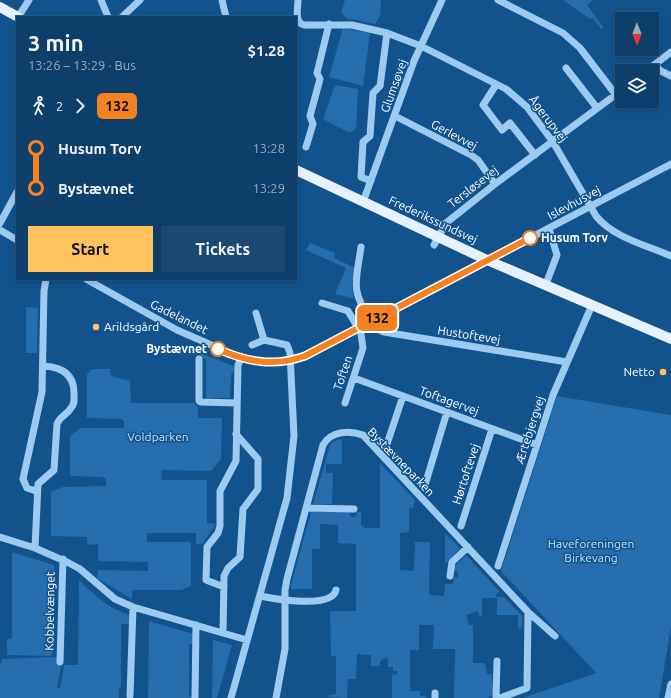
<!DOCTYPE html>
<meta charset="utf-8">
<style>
:root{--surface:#0e3e6a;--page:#1c4972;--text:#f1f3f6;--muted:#9baec1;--line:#2e577e;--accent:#ffc25c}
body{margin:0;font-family:Ubuntu,sans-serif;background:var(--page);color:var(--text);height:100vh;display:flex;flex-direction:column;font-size:15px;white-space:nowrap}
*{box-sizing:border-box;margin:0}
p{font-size:13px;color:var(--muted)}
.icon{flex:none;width:22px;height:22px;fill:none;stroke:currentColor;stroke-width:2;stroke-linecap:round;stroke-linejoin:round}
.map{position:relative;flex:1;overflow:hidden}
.drawer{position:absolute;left:16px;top:16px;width:281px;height:264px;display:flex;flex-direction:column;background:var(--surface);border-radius:0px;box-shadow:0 2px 6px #0003,0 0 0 1px var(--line)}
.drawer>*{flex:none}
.badge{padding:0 8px;border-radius:6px;font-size:14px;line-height:26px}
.needle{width:26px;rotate:179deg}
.controls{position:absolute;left:615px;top:12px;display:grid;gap:8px}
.controls a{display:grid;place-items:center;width:44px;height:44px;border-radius:0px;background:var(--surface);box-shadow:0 2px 6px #0003,0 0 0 1px var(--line);font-size:20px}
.map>.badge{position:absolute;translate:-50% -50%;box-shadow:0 0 0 2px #fff}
.legs{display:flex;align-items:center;gap:6px;height:44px;padding:0 12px;font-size:13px}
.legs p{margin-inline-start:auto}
.headline{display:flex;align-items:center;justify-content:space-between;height:68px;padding:0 12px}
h1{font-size:22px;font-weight:700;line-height:30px}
.action{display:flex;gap:8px;margin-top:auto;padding:8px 12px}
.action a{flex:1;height:46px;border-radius:0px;background:var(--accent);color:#111;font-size:16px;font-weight:700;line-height:46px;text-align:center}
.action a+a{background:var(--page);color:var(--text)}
ul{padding:0 12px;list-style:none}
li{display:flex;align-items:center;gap:14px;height:40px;font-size:15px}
li i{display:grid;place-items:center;width:6px;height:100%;margin:0 5px;background:currentColor}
li i::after{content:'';width:10px;height:10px;margin:-5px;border:3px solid;border-radius:50%;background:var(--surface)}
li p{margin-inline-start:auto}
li:first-child i{background:linear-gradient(#0000 50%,currentColor 0)}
li:last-child i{background:linear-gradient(currentColor 50%,#0000 0)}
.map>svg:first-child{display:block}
.green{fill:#256dac}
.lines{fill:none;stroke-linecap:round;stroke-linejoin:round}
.minor{stroke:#9ccaf1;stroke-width:7}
.major{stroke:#e6f2ff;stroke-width:10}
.line-1-casing{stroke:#fff;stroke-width:9}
.line-1{stroke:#f58220;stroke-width:6}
.stop-1-dot{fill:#fff;stroke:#f58220;stroke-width:2}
.poi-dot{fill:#ffc25c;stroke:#13538d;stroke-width:1.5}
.labels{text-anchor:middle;stroke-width:3;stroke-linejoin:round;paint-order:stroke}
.street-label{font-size:12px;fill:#fff;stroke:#13538d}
.stop-label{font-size:12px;font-weight:bold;fill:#fff;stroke:#13538d;text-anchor:start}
.poi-label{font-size:12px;fill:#fff;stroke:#13538d;text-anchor:start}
.park-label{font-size:12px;fill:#c3e2fc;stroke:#13538d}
</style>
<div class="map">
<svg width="671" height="698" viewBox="0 0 671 698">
<rect width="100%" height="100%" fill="#13538d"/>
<path class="green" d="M345,0H381L380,16L375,24L346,18L341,12Z
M563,0H593L587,5L603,27L601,29L593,18L590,19Z
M343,28L370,33L363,86L329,77Z
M335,85L358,89L356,128L350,133L323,119Z
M310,243L335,253L334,258L355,268L352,286L354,299L335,294L346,268L306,250Z
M26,307L38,308L37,353H26Z
M200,353L234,366L235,369L231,375L230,398H206V358H201Z
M92,369H110L111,376L130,381L131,403H194L198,407V418H222L221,459L211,471L161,470L162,480H207V523L216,524L202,544H196V533H147V542H191V586L181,590H132V599L97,578L98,570L148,571V562L98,561V544L87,545V537L51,536V492L63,487L106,486V479L102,477L70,476V436L81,428H124V421L121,419L87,418V374Z
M557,396L671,415V627L659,698H523L596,673L501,571Z
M342,439V464H326V473H333L332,504H313L330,445L334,441Z
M380,463L415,500L413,508H409V532L400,533V570L414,571L415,542H430L429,595L444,596L445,584H453L454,578L458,577V572L454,571L453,568L466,555L499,591L496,594L497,597H504L522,616V629L518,628V615H497V598H482V616H479L478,611L466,615L469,625H473V663H485L487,674H492L493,695L488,698H454L455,649H433L434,625H419V650H410V691H420V696H426V698H392V677L393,674L397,675V671H393V667H388V658L381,660L379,666H371V655L357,654L356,679H348L347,698L329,697V695L336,694V656H331L330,611H356V544L338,543V525L320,524V549H312V589H291V585L311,512H349L351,517H356L357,512H361V525L365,528H380Z
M445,533L460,548L445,564Z
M12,552L54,565L52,656L7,655V639L12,638Z
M79,580C94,595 108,608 129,615V624H121V687L119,689V698H0V666L2,659L59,657L58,664L61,667L57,687L60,689L64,665H78Z
M149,621L193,634V644H189V696L193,698H148Z
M213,640L232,645L217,698H212Z"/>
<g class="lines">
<path class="minor" d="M101,0L108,17
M222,0L226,17
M298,0C298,9 294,22 304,25H352L387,33L421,46L506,89L527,107L553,142L596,216C614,238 646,245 671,256
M498,0L563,33L580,48L616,95
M18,17L29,0
M122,17L140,0
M654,65L661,71L671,76
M566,68L597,108
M646,71L671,52
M496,85L483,105L502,130L510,123L535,155
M395,116L471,155L478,160L495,184
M306,147L313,124L310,116L320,79L317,73L329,24
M371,181L361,177L363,142L370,136L373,93L380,86L387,33
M363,202L414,61L442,0
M0,223L17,192
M0,230L17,240
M434,245L446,223L495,184L622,90
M361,247C356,282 350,290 371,321
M86,279L177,330L241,358L254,361L278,362L291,361L305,356L671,164
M546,284L557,255L549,229
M322,303L348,311L358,328
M375,319L381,331L384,332L567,362
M252,345L264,340
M199,359V401L201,402L237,403
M354,378L537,445
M345,403L363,348L360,327
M387,444L403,396
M425,485L447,412
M36,491L27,488L23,479L42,392L44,291L46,279
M306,508L354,509
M461,526L492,429
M0,537L35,548L67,562L80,569L115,599L133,607L247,640
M35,548L38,484L54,470L57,424C60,416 67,415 71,408C75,404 74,399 74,393C74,374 61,367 44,366
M498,566L553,395L592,305
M450,576L452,562L468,547
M224,587L206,580L207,547L218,533L220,526V491L236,461L238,365L241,358
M260,596C275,599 332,609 336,590
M528,612L555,636
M223,633L224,576L228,568L240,557L243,509L258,489V459L236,434
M60,662L63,559
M130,696L133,607
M195,698L196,625
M231,698L287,498L294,436L290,353L287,345L264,340L256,313
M276,698L285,649V590L287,579L323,445C331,431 349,430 363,435L528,612L527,688L500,698
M435,698V693
M496,698L497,661
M668,698L671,684"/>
<path class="major" d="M0,7L18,17
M296,170L487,260L671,339"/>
</g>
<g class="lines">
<g class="line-1-casing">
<path id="line-1" d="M218,349C247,362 274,367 305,356L530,238"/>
</g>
<use href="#line-1" class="line-1"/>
</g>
<g class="stop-1-dot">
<circle cx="530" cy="238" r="7"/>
<circle cx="218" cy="349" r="7"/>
</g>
<g class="poi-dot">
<circle cx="96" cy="327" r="4"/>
<circle cx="663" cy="372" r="4"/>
</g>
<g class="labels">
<g class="street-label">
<text transform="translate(394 86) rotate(-70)" y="4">Glumsøvej</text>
<text transform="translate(548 119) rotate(53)" y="4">Ågerupvej</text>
<text transform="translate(454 135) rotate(28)" y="4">Gerlevvej</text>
<text transform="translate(473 187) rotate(-38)" y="4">Tersløsevej</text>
<text transform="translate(574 203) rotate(-28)" y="4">Islevhusvej</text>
<text transform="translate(433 220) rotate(25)" y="4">Frederikssundsvej</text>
<text transform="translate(179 317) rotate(26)" y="4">Gadelandet</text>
<text transform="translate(469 335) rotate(9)" y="4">Hustoftevej</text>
<text transform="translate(343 373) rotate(-71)" y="4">Toften</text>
<text transform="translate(449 401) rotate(20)" y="4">Toftagervej</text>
<text transform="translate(530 430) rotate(-72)" y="4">Ærtebjergvej</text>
<text transform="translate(401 462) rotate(46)" y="4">Bystævneparken</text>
<text transform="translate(466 474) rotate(-72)" y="4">Hørtoftevej</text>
<text transform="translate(50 611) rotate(-89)" y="4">Kobbelvænget</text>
</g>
<g class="stop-label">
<text x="541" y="242">Husum Torv</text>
<text x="207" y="353" text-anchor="end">Bystævnet</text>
</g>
<g class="poi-label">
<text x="104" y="331">Arildsgård</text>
<text x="655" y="376" text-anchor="end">Netto</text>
</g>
<g class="park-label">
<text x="158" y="441">Voldparken</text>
<text x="591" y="548">Haveforeningen<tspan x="591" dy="14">Birkevang</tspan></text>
</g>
</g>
</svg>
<div class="controls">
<a><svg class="needle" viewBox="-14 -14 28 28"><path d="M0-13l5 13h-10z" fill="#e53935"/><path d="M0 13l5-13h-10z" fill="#9baec1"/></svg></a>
<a><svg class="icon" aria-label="layers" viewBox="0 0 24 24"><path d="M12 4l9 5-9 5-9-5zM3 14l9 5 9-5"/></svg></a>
</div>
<b class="badge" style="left:377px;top:318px;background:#f58220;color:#111">132</b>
<section class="drawer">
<div class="headline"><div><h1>3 min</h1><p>13:26 – 13:29 · Bus</p></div><b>$1.28</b></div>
<div class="legs"><svg class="icon" aria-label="walk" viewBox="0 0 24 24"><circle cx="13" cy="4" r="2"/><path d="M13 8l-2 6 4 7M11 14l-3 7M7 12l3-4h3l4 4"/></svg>2<svg class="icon" aria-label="forward" viewBox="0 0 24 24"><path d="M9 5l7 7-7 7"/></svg><b class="badge" style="background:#f58220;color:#111">132</b></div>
<ul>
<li><i style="color:#f58220"></i><b>Husum Torv</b><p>13:28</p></li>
<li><i style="color:#f58220"></i><b>Bystævnet</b><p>13:29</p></li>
</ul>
<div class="action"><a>Start</a><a>Tickets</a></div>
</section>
</div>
